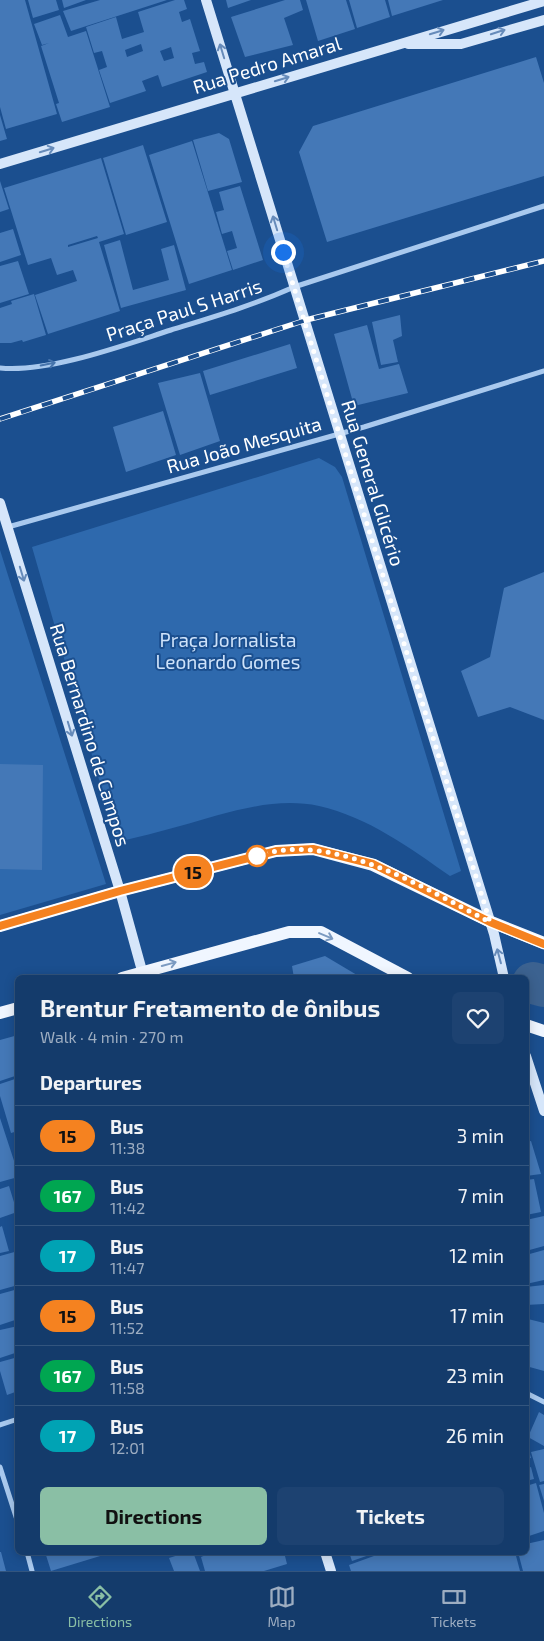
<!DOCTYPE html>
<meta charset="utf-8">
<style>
:root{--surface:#143b6b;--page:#1d4271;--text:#f1f3f6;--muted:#9dadc1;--line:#33557e;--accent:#8abfa5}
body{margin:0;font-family:"Exo 2",sans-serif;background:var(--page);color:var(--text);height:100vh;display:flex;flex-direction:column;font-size:19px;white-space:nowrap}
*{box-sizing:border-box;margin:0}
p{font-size:16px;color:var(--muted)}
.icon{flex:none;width:28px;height:28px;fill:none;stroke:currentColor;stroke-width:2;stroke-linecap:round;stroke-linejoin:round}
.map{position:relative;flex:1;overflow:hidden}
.sheet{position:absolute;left:15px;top:975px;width:514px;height:580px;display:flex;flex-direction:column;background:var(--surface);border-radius:8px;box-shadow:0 2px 12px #0003,0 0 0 1px var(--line)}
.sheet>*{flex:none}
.badge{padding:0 10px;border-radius:16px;font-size:18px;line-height:32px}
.you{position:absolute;width:25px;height:25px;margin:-12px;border:4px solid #fff;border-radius:50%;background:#1a73e8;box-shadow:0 0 0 8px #1a73e833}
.map>.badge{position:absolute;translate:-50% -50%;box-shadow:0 0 0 2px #fff}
h2{padding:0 25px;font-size:19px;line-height:45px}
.round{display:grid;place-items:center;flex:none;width:52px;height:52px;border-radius:8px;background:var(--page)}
.summary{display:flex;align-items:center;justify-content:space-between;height:85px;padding:0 25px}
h1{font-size:24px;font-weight:700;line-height:38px}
.button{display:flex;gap:10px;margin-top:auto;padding:10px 25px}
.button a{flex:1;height:58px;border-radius:8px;background:var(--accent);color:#111;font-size:20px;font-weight:700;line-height:58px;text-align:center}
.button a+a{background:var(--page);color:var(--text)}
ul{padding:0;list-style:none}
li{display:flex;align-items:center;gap:15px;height:60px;padding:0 25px;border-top:1px solid var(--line)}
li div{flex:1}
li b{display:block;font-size:19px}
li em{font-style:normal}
li .badge{min-width:55px;font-weight:700;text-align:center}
.tabs{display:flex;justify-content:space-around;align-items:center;height:70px;border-top:1px solid var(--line);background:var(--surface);font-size:14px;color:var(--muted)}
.tabs a{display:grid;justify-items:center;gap:2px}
.tabs .selected{color:var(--accent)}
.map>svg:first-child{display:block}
.green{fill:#2e69ad}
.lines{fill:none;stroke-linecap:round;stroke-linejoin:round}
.river{stroke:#3c6290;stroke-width:42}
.building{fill:#4478b7;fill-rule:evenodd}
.street{stroke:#a9c9ee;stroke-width:5}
.secondary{stroke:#d6e6fa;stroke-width:10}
.primary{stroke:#f0f6ff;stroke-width:12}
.rail-casing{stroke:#fff;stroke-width:5.5}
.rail{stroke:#1b4f8f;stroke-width:4;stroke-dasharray:11;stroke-linecap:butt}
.oneway{stroke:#668bba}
.oneway2{stroke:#4674ac}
.oneway3{stroke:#7b9ac1}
.line-casing{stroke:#fff;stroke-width:11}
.line{stroke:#f58220;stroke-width:8}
.walk{stroke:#fff;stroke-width:5;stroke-dasharray:0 9}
.stop-dot{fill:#fff;stroke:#f58220;stroke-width:2.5}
.labels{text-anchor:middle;stroke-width:4;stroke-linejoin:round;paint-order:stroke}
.street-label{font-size:19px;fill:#fff;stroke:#1b4f8f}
.park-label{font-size:19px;fill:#cfe3fa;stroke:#1b4f8f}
</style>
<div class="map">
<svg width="544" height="1571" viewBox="0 0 544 1571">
<rect width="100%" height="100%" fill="#1b4f8f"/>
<path class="green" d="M319,458L335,467L342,477L461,871L450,876C410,848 368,817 319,806C272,796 224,814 180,826C159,832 138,837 117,842L32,547Z
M0,550L106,884L0,915Z"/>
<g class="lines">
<path class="river" d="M533,983L544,986"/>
</g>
<path class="building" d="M0,0H25L57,114L6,129L0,107Z
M28,0H56L59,10L33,18Z
M62,0H86L64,8Z
M100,0H167L71,31L63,11Z
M175,0H184L187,9L179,12L182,22L190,19L200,51L192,53L195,64L204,62L207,72L162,87L158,75L142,81L146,91L110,103L99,70L107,67L102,51L94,53L86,27L116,17L122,39L144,32L138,12ZM141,44L143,51L127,57L125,50ZM171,47L174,58L164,61L160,51Z
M226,0H251L228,8Z
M285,0H300L303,10L284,18L293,45L245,57L231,17Z
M306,0H346L355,29L318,41Z
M349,0H385L390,17L357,28Z
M388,0H443L392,16Z
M60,15L68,37L86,31L110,107L62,122L56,104L59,103L41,46L49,43L42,45L34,24Z
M536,57L544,83V176L327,242L299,152L313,126Z
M0,115L7,139L0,141Z
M219,133L229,139L242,182L208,191L193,140Z
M192,141L232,270L189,284L149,155Z
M143,145L167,222L126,235L103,158Z
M101,158L124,234L99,242L120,311L48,334L35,295L77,281L73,270L57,275L51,258L28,265L4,188ZM97,236L98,238L68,247V245Z
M0,181L9,209L0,212Z
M240,186L263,260L233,270L227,251L237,248L232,231L222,234L216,212L224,210L219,192Z
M13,229L21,255L0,262V233Z
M120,240L133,290L169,280L161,249L174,245L186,290L121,308L104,245Z
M18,261L29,294L0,303V266Z
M34,294L46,335L23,342L22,340L11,343H0V308L12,304L11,301Z
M400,315L402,336L393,340L398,362L381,365L372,322Z
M367,325L379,369L399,364L408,393L354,406L334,334Z
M290,344L297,368L210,395L203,371Z
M200,373L220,441L180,455L158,383Z
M163,411L176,455L126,472L113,427Z
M544,572V720L510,707L478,717L461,671L490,657L504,588Z
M0,764L43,765L42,870L0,869Z
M325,956L362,978H294L292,966Z
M18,1035V1075L0,1081V1040Z
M18,1078V1131L11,1133L0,1096V1084Z
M0,1118L18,1173V1177L0,1182Z
M531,1141L541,1174L526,1176V1142Z
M534,1179L541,1212L526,1215V1180Z
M9,1186L17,1212L0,1218V1189Z
M544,1216V1246L526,1251V1220Z
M2,1226L9,1251L0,1253V1227Z
M544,1250V1280L526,1284V1255Z
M18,1251V1285L0,1290V1256Z
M544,1285V1304L526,1305V1287Z
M18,1289V1319L0,1325V1294Z
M528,1319L544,1323V1371L526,1366Z
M18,1326V1352L0,1358V1330Z
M18,1357V1391L7,1395L0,1371V1362Z
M539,1412L544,1415V1446L528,1437Z
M526,1440L531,1458L526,1459Z
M544,1449V1481L540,1482L531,1452Z
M531,1467L534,1479L526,1481V1469Z
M536,1483L544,1513V1531L529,1536L526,1527V1486Z
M544,1484V1501L539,1485Z
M544,1540V1571H523L518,1552H526V1544Z
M0,1552H1L6,1571H0Z
M45,1552H110V1553L51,1571Z
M188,1552H193L200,1571H174L169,1558Z
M213,1552H284L287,1564L264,1571H205L201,1557Z
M349,1552H375V1553L352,1561Z
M385,1552H515L520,1571H351L349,1565Z"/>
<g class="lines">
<path class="street" d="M0,368C48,373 124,345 171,330C213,317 254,305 294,287L544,206
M8,527L364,427L544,371
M526,1393L544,1402
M0,1425L18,1419
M0,1467L18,1523
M27,1552L32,1571"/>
<path class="secondary" d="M206,0L494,934L504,978
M408,44H461L544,20
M0,164L544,1
M0,503L120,891L144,978
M526,1056L544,1111
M325,1552L331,1571"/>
<path class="primary" d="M0,926L120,891L276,851L313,849L373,865L489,921L544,943
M122,978L289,932H321L408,978
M0,1013L18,1008
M526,1025L544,1031"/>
<g class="rail-casing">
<path id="rail" d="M0,419L306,320L544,261"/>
</g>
<use href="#rail" class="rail"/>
</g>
<defs><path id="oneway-shaft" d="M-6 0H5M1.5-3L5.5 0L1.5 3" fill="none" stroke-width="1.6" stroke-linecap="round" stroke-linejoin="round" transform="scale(1.25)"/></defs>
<g class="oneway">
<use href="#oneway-shaft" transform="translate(437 32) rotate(-17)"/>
<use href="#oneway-shaft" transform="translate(498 32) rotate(-18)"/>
<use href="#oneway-shaft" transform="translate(222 51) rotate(-107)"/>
<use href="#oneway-shaft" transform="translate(282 79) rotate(-17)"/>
<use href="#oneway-shaft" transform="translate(47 150) rotate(-17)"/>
<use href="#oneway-shaft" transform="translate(275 223) rotate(-107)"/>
<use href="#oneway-shaft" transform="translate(22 574) rotate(73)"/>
<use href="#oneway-shaft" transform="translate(70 729) rotate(73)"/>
<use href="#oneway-shaft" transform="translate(499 956) rotate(-105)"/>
</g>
<use class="oneway2" href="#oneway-shaft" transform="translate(48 364) rotate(-12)"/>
<g class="oneway3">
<use href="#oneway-shaft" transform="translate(326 936) rotate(23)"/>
<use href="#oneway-shaft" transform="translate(169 964) rotate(-15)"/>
</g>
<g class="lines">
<g class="line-casing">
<path id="line" d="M0,926L120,891L276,851L313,849L373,864L490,922L544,944"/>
</g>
<use href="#line" class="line"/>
<path class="walk" d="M257,856C333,830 423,888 490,922L283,252"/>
</g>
<circle class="stop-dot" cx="257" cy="856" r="10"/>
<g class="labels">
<g class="street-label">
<text transform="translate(267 65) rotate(-17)" y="7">Rua Pedro Amaral</text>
<text transform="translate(184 310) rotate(-18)" y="7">Praça Paul S Harris</text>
<text transform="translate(244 445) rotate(-16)" y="7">Rua João Mesquita</text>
<text transform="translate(373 483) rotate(73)" y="7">Rua General Glicério</text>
<text transform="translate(90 735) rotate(73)" y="7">Rua Bernardino de Campos</text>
</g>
<g class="park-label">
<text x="228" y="647">Praça Jornalista<tspan x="228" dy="22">Leonardo Gomes</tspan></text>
</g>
</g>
</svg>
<div class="you" style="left:283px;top:252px"></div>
<b class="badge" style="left:193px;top:872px;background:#f58220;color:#111">15</b>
<section class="sheet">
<div class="summary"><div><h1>Brentur Fretamento de ônibus</h1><p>Walk · 4 min · 270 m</p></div><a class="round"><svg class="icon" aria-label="heart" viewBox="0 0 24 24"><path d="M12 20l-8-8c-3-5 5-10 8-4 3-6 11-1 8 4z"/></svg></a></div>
<h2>Departures</h2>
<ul>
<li><span class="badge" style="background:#f58220;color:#111">15</span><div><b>Bus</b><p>11:38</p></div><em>3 min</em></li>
<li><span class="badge" style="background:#00a651;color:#fff">167</span><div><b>Bus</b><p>11:42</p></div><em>7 min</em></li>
<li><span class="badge" style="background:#00a3b4;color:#fff">17</span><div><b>Bus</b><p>11:47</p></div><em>12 min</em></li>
<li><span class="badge" style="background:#f58220;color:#111">15</span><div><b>Bus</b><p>11:52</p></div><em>17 min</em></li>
<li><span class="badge" style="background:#00a651;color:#fff">167</span><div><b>Bus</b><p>11:58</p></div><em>23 min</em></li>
<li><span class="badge" style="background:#00a3b4;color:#fff">17</span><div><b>Bus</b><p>12:01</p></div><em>26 min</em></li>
</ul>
<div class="button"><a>Directions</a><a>Tickets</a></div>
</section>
</div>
<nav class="tabs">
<a class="selected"><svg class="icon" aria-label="directions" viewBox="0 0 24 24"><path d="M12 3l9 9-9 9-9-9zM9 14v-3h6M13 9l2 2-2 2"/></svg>Directions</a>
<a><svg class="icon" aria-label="map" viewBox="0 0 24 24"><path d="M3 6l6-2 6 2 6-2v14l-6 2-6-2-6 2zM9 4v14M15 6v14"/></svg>Map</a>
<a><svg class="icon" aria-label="tickets" viewBox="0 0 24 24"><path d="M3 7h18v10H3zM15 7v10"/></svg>Tickets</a>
</nav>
